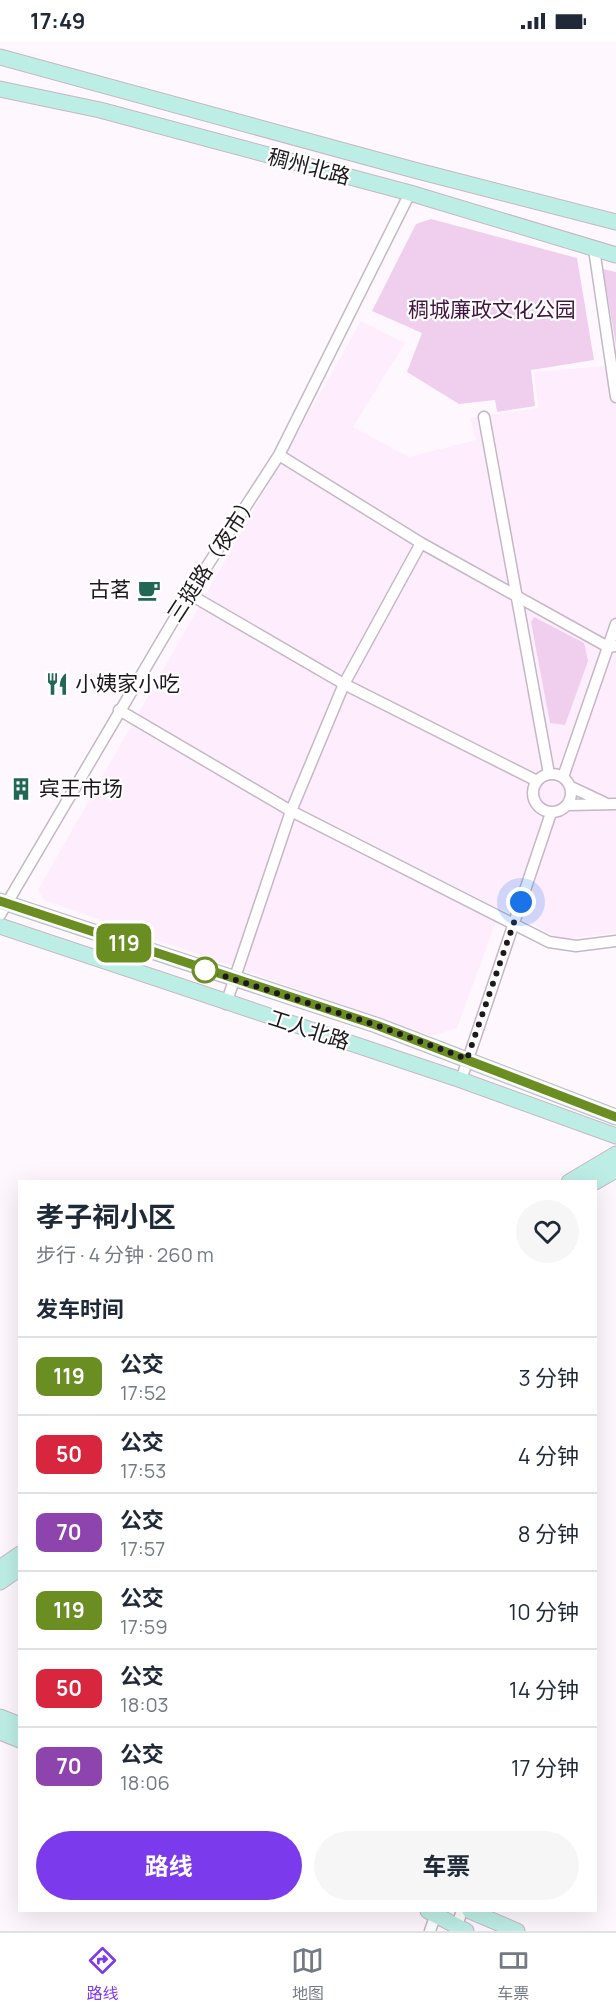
<!DOCTYPE html>
<html lang="zh">
<meta charset="utf-8">
<style>
:root{--surface:#fff;--page:#f6f6f7;--text:#1f2937;--muted:#747a83;--line:#e0e1e3;--accent:#7c3aed}
body{margin:0;font-family:Manrope,"Noto Sans SC",sans-serif;background:var(--page);color:var(--text);height:100vh;display:flex;flex-direction:column;font-size:22px;white-space:nowrap}
*{box-sizing:border-box;margin:0}
p{font-size:20px;color:var(--muted)}
.icon{flex:none;width:33px;height:33px;fill:none;stroke:currentColor;stroke-width:2;stroke-linecap:round;stroke-linejoin:round}
.map{position:relative;flex:1;overflow:hidden}
.sheet{position:absolute;left:18px;top:1138px;width:579px;height:732px;display:flex;flex-direction:column;background:var(--surface);border-radius:0px;box-shadow:0 6px 24px #0002}
.sheet>*{flex:none}
.badge{padding:0 12px;border-radius:9px;font-size:21px;line-height:39px}
.you{position:absolute;width:30px;height:30px;margin:-15px;border:4px solid #fff;border-radius:50%;background:#1a73e8;box-shadow:0 0 0 9px #1a73e833}
.map>.badge{position:absolute;translate:-50% -50%;box-shadow:0 0 0 3px #fff}
h2{padding:0 18px;font-size:22px;line-height:54px}
.round{display:grid;place-items:center;flex:none;width:63px;height:63px;border-radius:32px;background:var(--page)}
.overview{display:flex;align-items:center;justify-content:space-between;height:102px;padding:0 18px}
h1{font-size:28px;font-weight:700;line-height:45px}
.action{display:flex;gap:12px;margin-top:auto;padding:12px 18px}
.action a{flex:1;height:69px;border-radius:36px;background:var(--accent);color:#fff;font-size:24px;font-weight:700;line-height:69px;text-align:center}
.action a+a{background:var(--page);color:var(--text)}
ul{padding:0;list-style:none}
li{display:flex;align-items:center;gap:18px;height:78px;padding:0 18px;border-top:2px solid var(--line)}
li div{flex:1}
li b{display:block;font-size:22px}
li em{font-style:normal}
li .badge{min-width:66px;font-weight:700;text-align:center}
.status{display:flex;justify-content:space-between;align-items:center;height:42px;padding:0 30px;background:var(--surface);direction:ltr}
.status svg{height:16px;fill:currentColor}
.menu{display:flex;justify-content:space-around;align-items:center;height:84px;border-top:2px solid var(--line);background:var(--surface);font-size:16px;color:var(--muted)}
.menu a{display:grid;justify-items:center;gap:3px}
.menu .active{color:var(--accent)}
.map>svg:first-child{display:block}
.built{fill:#feedfd}
.green{fill:#efcfed}
.lines{fill:none;stroke-linecap:round;stroke-linejoin:round}
.street-casing{stroke:#c5b7c4;stroke-width:13}
.secondary-casing{stroke:#c5b7c4;stroke-width:17}
.street{stroke:#fff;stroke-width:10}
.secondary{stroke:#bdeee5;stroke-width:15}
.line-casing{stroke:#fff;stroke-width:14}
.line{stroke:#6b8e23;stroke-width:9}
.walk{stroke:#1d181c;stroke-width:6;stroke-dasharray:0 10.8}
.stop-dot{fill:#fff;stroke:#6b8e23;stroke-width:3}
.labels{text-anchor:middle;stroke-width:4.5;stroke-linejoin:round;paint-order:stroke}
.street-label{font-size:21px;fill:#1d181c;stroke:#fff}
.park-label{font-size:21px;fill:#421541;stroke:#fff}
.poi-label{font-size:21px;fill:#1d181c;stroke:#fff;text-anchor:start}
</style>
<div class="status"><b>17:49</b><svg viewBox="0 0 49 12"><path d="M0 12V9h3v3zM5 12V6h3v6zM10 12V3h3v9zM15 12V0h3v12zM26 1h20v11H26zM47 4h2v5h-2z"/></svg></div>
<div class="map">
<svg width="616" height="1889" viewBox="0 0 616 1889">
<rect width="100%" height="100%" fill="#fef8fe"/>
<path class="built" d="M361,279L405,301L353,385L409,415L476,398L470,376L538,366L534,330L616,323V891L561,897L501,866L457,986L435,993L421,991L44,858L38,848Z"/>
<path class="green" d="M431,177L577,216L594,318L531,328L535,364L497,370L495,358L459,362L407,330L422,291L372,269L416,182Z
M603,227L616,230V304Z
M534,575L584,601L588,619L565,683L550,681L531,580Z"/>
<g class="lines">
<g class="street-casing">
<path id="street" d="M594,207L616,355
M484,375L549,732
M279,413L421,501L608,605L616,604
M189,552L344,642L537,739
M119,668L291,769L549,900L576,904L616,899
M533 751a19 19 0 1 1 38 0a19 19 0 1 1-38 0Z
M563,735L616,582
M571,745L605,761
M568,763L616,762
M0,873L189,552L279,413L410,151
M226,962L291,769L344,642L421,501
M461,1038L551,771
M430,1889L437,1869
M455,1889L462,1869"/>
</g>
<g class="secondary-casing">
<path id="secondary" d="M0,15L414,128L616,180
M0,47L100,68L410,151L616,213
M0,859L376,983L616,1075
M0,884L461,1038L616,1094
M569,1140L616,1112
M595,1140L616,1128
M0,1526L20,1512
M0,1540L20,1526
M0,1675L20,1683
M0,1690L20,1698
M428,1869L466,1889
M470,1869L517,1889"/>
</g>
<use href="#street" class="street"/>
<use href="#secondary" class="secondary"/>
</g>
<g class="lines">
<g class="line-casing">
<path id="line" d="M0,859L376,983L616,1075"/>
</g>
<use href="#line" class="line"/>
<path class="walk" d="M205,928L376,983L467,1017L521,860"/>
</g>
<defs>
<g id="cafe-bare" transform="scale(1.8)"><path d="M-5.5-4.5H6V0H3Q3 3.5 0 3.5H-2.5Q-5.5 3.5-5.5 0ZM3-3.2v2h1.7v-2ZM-6 4.5H4V6H-6Z" fill="#226656" stroke="#fff" stroke-width="2.5" paint-order="stroke"/></g>
<g id="restaurant-bare" transform="scale(1.8)"><path d="M-5-6h1v4h1v-4h1v4h1v-4h1v5L-1.5 .5V6h-2V.5L-5-1ZM5-6V6H3V1.5H1.5Q1.5-4 5-6Z" fill="#226656" stroke="#fff" stroke-width="2.5" paint-order="stroke"/></g>
<g id="building-bare" transform="scale(1.8)"><path d="M-4-6H4V6H1V3H-1V6H-4ZM-2.5-4.3h1.7v1.8h-1.7ZM.8-4.3h1.7v1.8H.8ZM-2.5-1h1.7V.8h-1.7ZM.8-1h1.7V.8H.8Z" fill="#226656" stroke="#fff" stroke-width="2.5" paint-order="stroke"/></g>
</defs>
<g fill-rule="evenodd">
<use href="#cafe-bare" x="149" y="548"/>
<use href="#restaurant-bare" x="57" y="642"/>
<use href="#building-bare" x="21" y="747"/>
</g>
<circle class="stop-dot" cx="205" cy="928" r="12"/>
<g class="labels">
<g class="street-label">
<text transform="translate(309 125) rotate(15)" y="7">稠州北路</text>
<text transform="translate(213 516) rotate(-57)" y="7">三挺路（夜市）</text>
<text transform="translate(309 988) rotate(18)" y="7">工人北路</text>
</g>
<g class="park-label">
<text x="492" y="275">稠城廉政文化公园</text>
</g>
<g class="poi-label">
<text x="131" y="555" text-anchor="end">古茗</text>
<text x="75" y="649">小姨家小吃</text>
<text x="39" y="754">宾王市场</text>
</g>
</g>
</svg>
<div class="you" style="left:521px;top:860px"></div>
<b class="badge" style="left:124px;top:901px;background:#6b8e23;color:#fff">119</b>
<section class="sheet">
<div class="overview"><div><h1>孝子祠小区</h1><p>步行 · 4 分钟 · 260 m</p></div><a class="round"><svg class="icon" aria-label="heart" viewBox="0 0 24 24"><path d="M12 20l-8-8c-3-5 5-10 8-4 3-6 11-1 8 4z"/></svg></a></div>
<h2>发车时间</h2>
<ul>
<li><span class="badge" style="background:#6b8e23;color:#fff">119</span><div><b>公交</b><p>17:52</p></div><em>3 分钟</em></li>
<li><span class="badge" style="background:#d7263d;color:#fff">50</span><div><b>公交</b><p>17:53</p></div><em>4 分钟</em></li>
<li><span class="badge" style="background:#8e44ad;color:#fff">70</span><div><b>公交</b><p>17:57</p></div><em>8 分钟</em></li>
<li><span class="badge" style="background:#6b8e23;color:#fff">119</span><div><b>公交</b><p>17:59</p></div><em>10 分钟</em></li>
<li><span class="badge" style="background:#d7263d;color:#fff">50</span><div><b>公交</b><p>18:03</p></div><em>14 分钟</em></li>
<li><span class="badge" style="background:#8e44ad;color:#fff">70</span><div><b>公交</b><p>18:06</p></div><em>17 分钟</em></li>
</ul>
<div class="action"><a>路线</a><a>车票</a></div>
</section>
</div>
<nav class="menu">
<a class="active"><svg class="icon" aria-label="directions" viewBox="0 0 24 24"><path d="M12 3l9 9-9 9-9-9zM9 14v-3h6M13 9l2 2-2 2"/></svg>路线</a>
<a><svg class="icon" aria-label="map" viewBox="0 0 24 24"><path d="M3 6l6-2 6 2 6-2v14l-6 2-6-2-6 2zM9 4v14M15 6v14"/></svg>地图</a>
<a><svg class="icon" aria-label="tickets" viewBox="0 0 24 24"><path d="M3 7h18v10H3zM15 7v10"/></svg>车票</a>
</nav>
